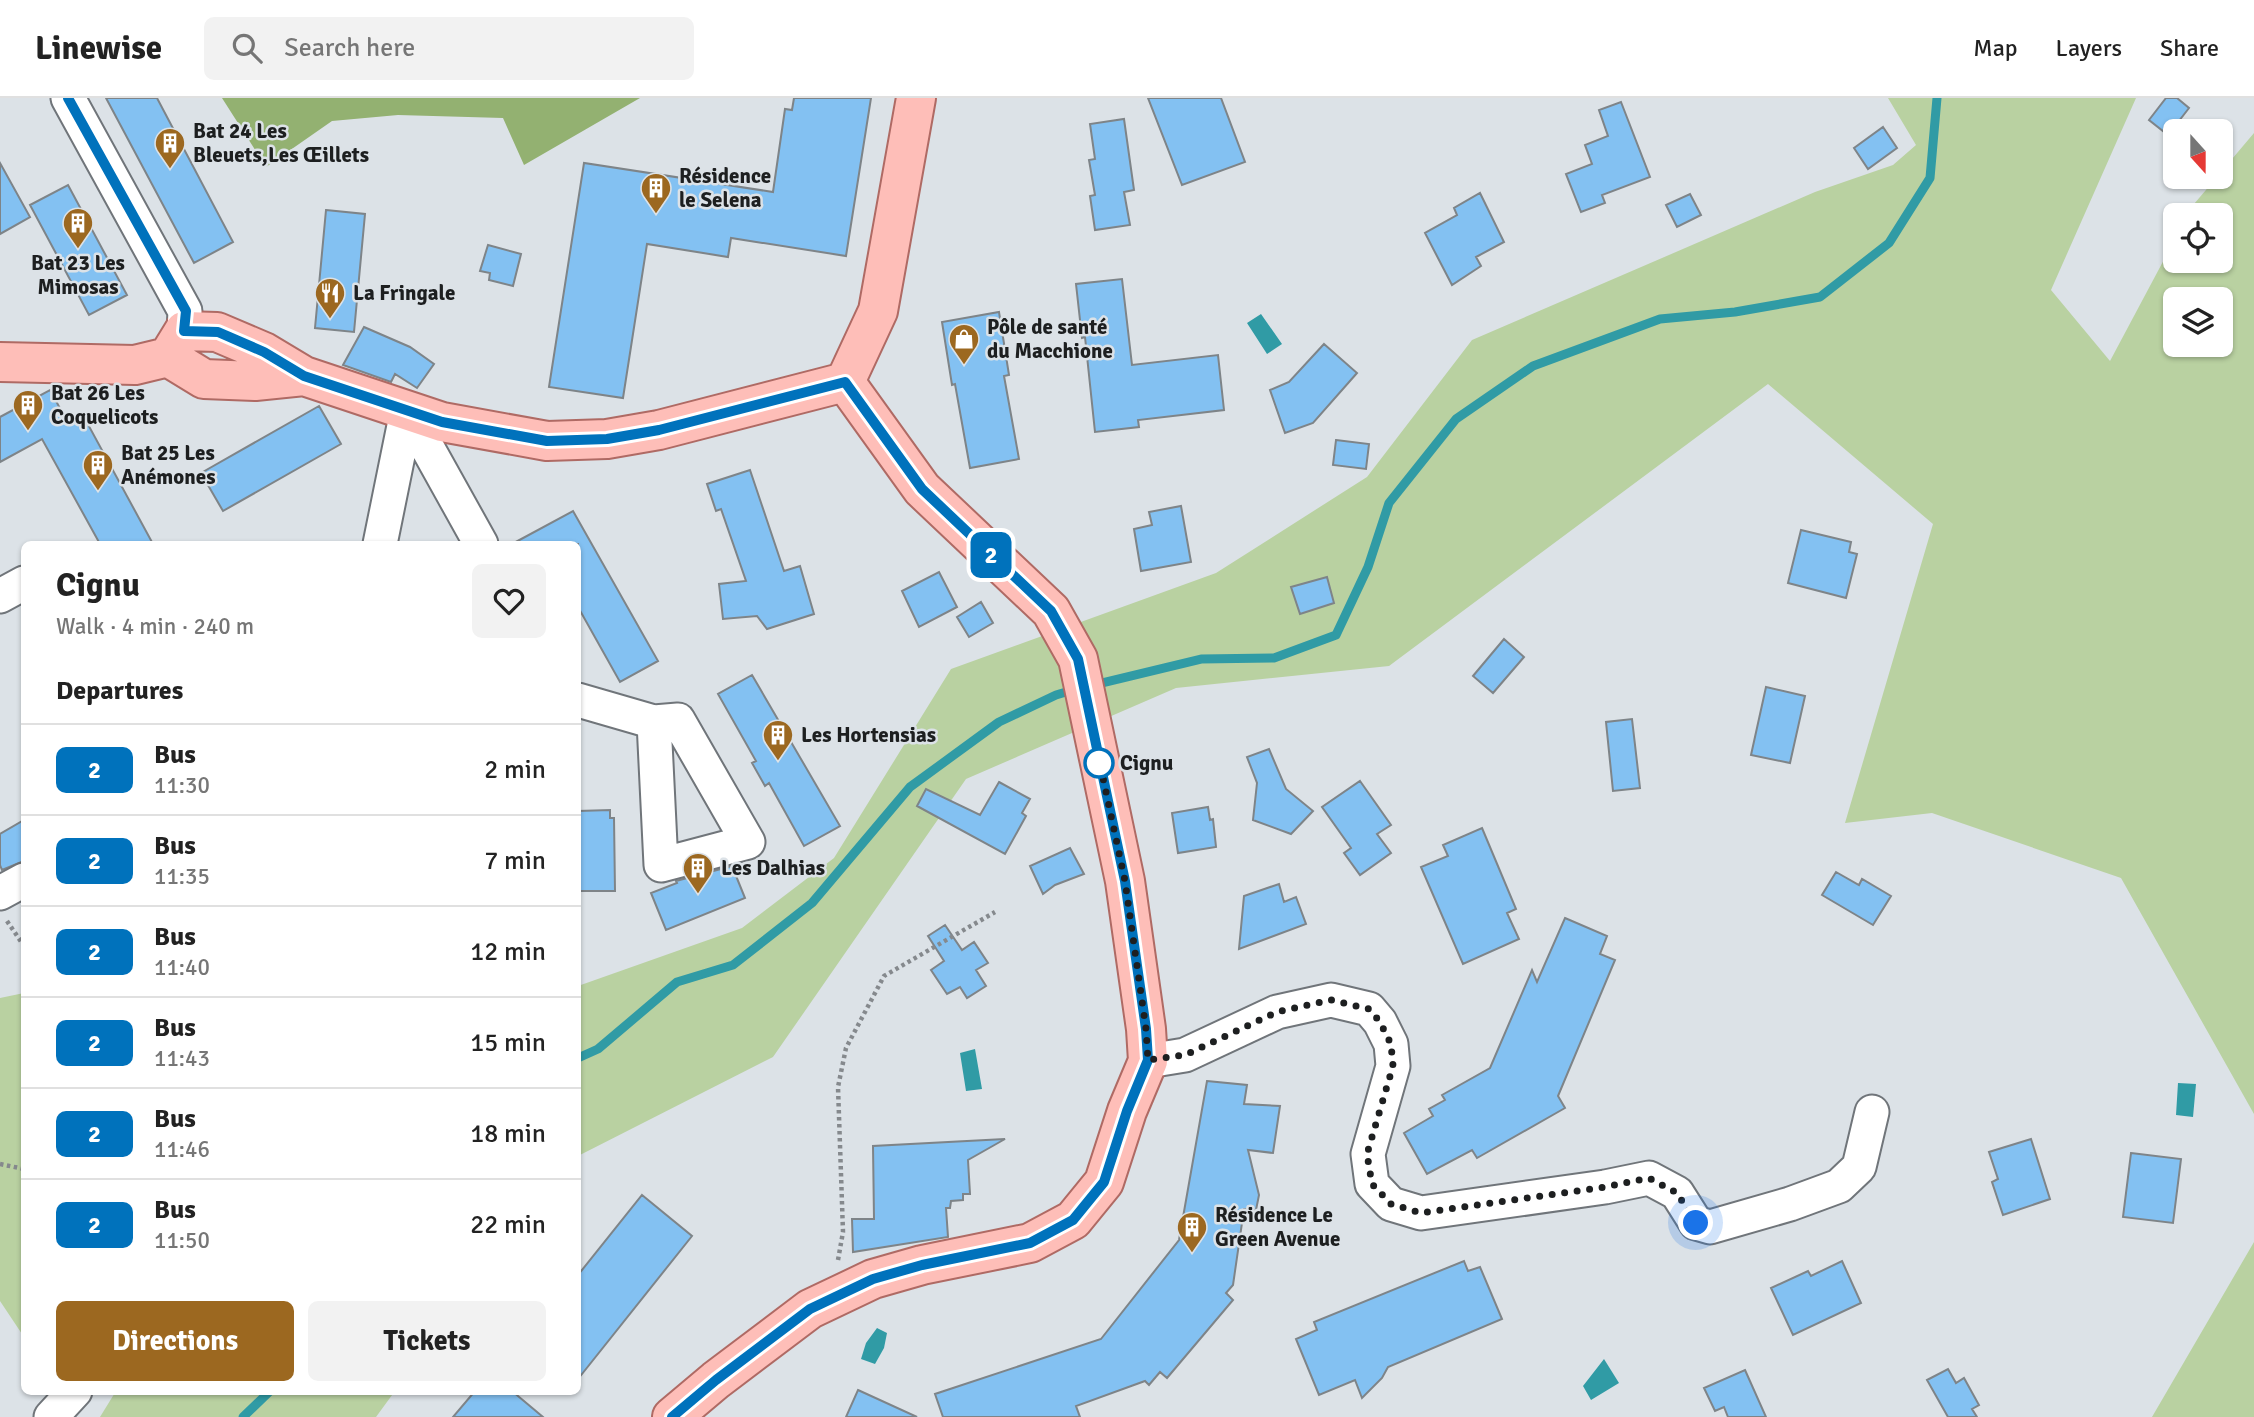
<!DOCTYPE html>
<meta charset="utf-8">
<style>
:root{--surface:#fff;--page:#f2f2f2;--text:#222;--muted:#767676;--line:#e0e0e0;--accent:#9c6820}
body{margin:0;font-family:Signika,sans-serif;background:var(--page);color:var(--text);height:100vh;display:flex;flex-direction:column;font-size:26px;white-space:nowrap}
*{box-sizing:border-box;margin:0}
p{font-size:23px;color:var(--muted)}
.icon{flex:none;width:38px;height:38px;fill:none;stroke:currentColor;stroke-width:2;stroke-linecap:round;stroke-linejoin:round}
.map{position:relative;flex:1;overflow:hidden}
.side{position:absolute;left:21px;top:443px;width:560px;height:854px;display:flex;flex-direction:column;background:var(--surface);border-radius:10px;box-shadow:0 2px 5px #0004}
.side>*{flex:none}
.badge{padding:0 14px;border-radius:10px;font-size:24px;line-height:46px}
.needle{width:46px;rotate:159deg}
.tools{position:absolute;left:2163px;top:21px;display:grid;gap:14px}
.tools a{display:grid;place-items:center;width:70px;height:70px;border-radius:10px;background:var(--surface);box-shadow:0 2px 5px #0004;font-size:35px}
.you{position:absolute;width:35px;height:35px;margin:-18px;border:5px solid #fff;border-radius:50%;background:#1a73e8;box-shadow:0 0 0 10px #1a73e833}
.map>.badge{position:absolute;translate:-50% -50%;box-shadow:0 0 0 4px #fff}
h2{padding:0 35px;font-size:26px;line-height:63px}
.round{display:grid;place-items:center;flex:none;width:74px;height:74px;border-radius:10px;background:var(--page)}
.overview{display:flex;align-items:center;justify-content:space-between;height:119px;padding:0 35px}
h1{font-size:33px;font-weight:700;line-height:52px}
.action{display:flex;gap:14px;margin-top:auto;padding:14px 35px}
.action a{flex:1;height:80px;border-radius:10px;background:var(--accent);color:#fff;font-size:28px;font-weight:700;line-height:80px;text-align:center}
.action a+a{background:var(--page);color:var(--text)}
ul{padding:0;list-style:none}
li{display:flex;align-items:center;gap:21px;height:91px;padding:0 35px;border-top:2px solid var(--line)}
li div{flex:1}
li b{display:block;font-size:26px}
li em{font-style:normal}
li .badge{min-width:77px;font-weight:700;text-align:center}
header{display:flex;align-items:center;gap:42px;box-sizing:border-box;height:98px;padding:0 35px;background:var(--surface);border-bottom:2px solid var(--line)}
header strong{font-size:33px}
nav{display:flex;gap:38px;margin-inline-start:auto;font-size:24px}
.search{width:490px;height:63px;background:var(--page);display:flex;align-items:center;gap:18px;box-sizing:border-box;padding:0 24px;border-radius:10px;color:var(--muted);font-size:26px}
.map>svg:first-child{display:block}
.green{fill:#b9d1a1;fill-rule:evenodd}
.forest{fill:#93b171}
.water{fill:#309ba5}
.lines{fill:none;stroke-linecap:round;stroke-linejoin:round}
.stream{stroke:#309ba5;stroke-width:9}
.building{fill:#83c1f2;stroke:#7e8488;stroke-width:2}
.minor-casing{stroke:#70757a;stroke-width:37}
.major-casing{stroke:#af6a64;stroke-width:42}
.path{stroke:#85898d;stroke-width:4.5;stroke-dasharray:3.5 3.5;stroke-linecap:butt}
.minor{stroke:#fff;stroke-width:33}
.major{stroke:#febeb8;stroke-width:38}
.line-casing{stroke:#fff;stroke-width:16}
.line{stroke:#0072bc;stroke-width:10}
.walk{stroke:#1d1f20;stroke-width:7;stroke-dasharray:0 12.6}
.stop-dot{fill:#fff;stroke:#0072bc;stroke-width:3.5}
.labels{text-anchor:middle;stroke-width:5;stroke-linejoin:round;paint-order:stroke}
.poi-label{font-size:21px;font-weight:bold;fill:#1d1f20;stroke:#dce2e7;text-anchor:start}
.stop-label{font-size:21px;font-weight:bold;fill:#1d1f20;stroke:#dce2e7;text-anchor:start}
</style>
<header>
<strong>Linewise</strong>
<div class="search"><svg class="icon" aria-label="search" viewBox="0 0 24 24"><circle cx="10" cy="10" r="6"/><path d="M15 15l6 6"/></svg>Search here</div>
<nav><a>Map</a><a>Layers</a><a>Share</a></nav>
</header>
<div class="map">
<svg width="2254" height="1319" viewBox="0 0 2254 1319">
<rect width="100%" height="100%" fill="#dce2e7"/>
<path class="green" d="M1888,0H2136L2051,192L2110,263L2175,141V163H2221V117H2188L2194,106L2217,79H2221V74L2254,35V1016L2121,780L1932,715L1845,725L1933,426L1768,286L1389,568L1176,590L966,681L773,959L578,1058V888L742,830L834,760L951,571L1216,475L1367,379L1472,242L1815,94L1893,67L1916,47ZM2175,201H2221V247H2175Z
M24,895V1239L0,1203V900Z
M2254,1144V1319H2152Z
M116,1293H395L376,1319H100Z"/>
<path class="forest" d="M222,0H640L524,67L503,20L398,17L332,23L266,69Z"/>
<path class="water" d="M1261,216L1282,246L1267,256L1247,225Z
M975,951L982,991L966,993L960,955Z
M2178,985L2196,986L2193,1019L2176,1017Z
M877,1230L887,1235L884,1250L875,1266L861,1261L866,1245Z
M1604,1261L1619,1285L1591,1302L1583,1288Z"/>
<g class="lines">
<path class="stream" d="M1093,587L1201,561L1274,560L1336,537L1368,469L1389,405L1456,321L1533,268L1660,221L1735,214L1820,199L1889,145L1930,80L1937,0
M578,960L598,951L677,884L733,867L812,805L910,689L999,624L1056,597L1076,591
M243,1319L270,1293"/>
</g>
<path class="building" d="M106,0H157L233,144L194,165Z
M794,0H871L846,158L731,140L728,159L647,146L623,300L549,289L584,65L773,94L785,11L792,12Z
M1148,0H1221L1245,64L1182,87Z
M2166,0H2177L2189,10L2168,37L2149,22Z
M1621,4L1650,79L1602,97L1605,105L1581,114L1566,76L1592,66L1585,47L1608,38L1599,12Z
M1124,21L1134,92L1124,94L1130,127L1095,132L1090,98L1095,97L1089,62L1095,61L1090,26Z
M1883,29L1897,50L1868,71L1854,50Z
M0,65L30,119L0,136Z
M68,87L127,197L89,217L30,107Z
M1480,95L1504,144L1476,159L1481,168L1452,187L1425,135L1457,117L1454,110Z
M1690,96L1701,117L1677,129L1666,107Z
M326,112L365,116L354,234L315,230Z
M488,147L521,156L513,188L489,182L490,175L480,173Z
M1122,181L1132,267L1218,257L1224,312L1138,322L1139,329L1095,334L1085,239L1082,240L1076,186Z
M999,214L1009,277L1004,278L1019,361L970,370L955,286L952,287L942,224Z
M364,229L410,249L434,266L417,290L395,276L391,284L343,267Z
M1324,246L1357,275L1313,325L1285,335L1270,292L1289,284Z
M50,292L69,327L84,319L153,446H100L42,341L0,364V319Z
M319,308L341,346L223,413L201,375Z
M1336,342L1369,346L1366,371L1333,367Z
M750,372L784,473L800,468L814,516L767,531L757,518L723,521L719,486L746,483L721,411L716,413L707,386Z
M1181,408L1191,464L1141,473L1134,431L1152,427L1149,414Z
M573,413L658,563L620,584L578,509V446H512Z
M1801,432L1851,444L1849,454L1857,456L1846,500L1788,485Z
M939,474L957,509L919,529L902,493Z
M1327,479L1334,505L1300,516L1291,489Z
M981,504L993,525L969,539L957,519Z
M1504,541L1524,559L1493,595L1473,578Z
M752,577L840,728L804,748L769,685L765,688L752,665L756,663L718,596Z
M1766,589L1805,598L1790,665L1751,657Z
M1632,621L1640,690L1613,693L1606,624Z
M1269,651L1286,691L1313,713L1291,736L1253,722L1257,685L1247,659Z
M1360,683L1391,727L1377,736L1391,755L1360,777L1344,755L1351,750L1322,709Z
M999,684L1030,701L1022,715L1026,718L1005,756L917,708L926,691L980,717Z
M1208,709L1210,722L1213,721L1216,749L1178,755L1172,715Z
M610,712V720H614L615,793H578V713Z
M24,722V763L2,772L0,767V736Z
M1482,730L1516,811L1507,815L1519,841L1463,866L1421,769L1448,758L1443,747Z
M1070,750L1084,776L1055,787L1043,796L1030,768Z
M732,768L745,800L666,832L651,795L677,785L676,783Z
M1836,774L1859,787L1862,781L1891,798L1873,827L1822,797Z
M1279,786L1284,804L1296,799L1306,826L1239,851L1244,798Z
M1565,820L1607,838L1600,856L1615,862L1558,998L1565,1010L1477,1060L1472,1052L1427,1076L1404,1035L1433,1018L1429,1011L1445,1002L1442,997L1490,970L1532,872L1537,884Z
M945,827L962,852L974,844L988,865L976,872L986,888L967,900L960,889L947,896L931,872L944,863L928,838Z
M1207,983L1247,987L1244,1006L1280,1008L1273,1055L1248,1052L1259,1097L1256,1112L1244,1111L1233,1187L1226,1195L1233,1202L1167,1280L1160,1274L1149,1287L1145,1283L1076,1308L1080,1319H943L935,1296L1101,1241L1179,1142Z
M1005,1041L968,1062L970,1096H963V1102L951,1103L950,1110H946L948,1139L853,1154L852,1121H874L873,1048Z
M2031,1041L2050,1101L2003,1117L1992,1084L1998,1081L1989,1054Z
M2131,1055L2181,1061L2173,1125L2123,1119Z
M642,1097L692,1138L578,1281V1177Z
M1464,1163L1468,1173L1480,1169L1502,1221L1388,1269L1382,1280L1362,1300L1355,1282L1319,1297L1296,1241L1317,1232L1314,1224Z
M1842,1163L1861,1205L1793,1237L1771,1190L1808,1173L1811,1178Z
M1948,1271L1956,1285L1964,1280L1979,1307L1972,1311L1977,1319H1948L1927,1282Z
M1745,1272L1766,1319H1728L1724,1309L1715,1313L1704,1290Z
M858,1292L917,1319H846Z
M475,1293H512L543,1319H453Z"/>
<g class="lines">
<g class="minor-casing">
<path id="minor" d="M68,0L185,213L184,233
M407,313L481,446
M380,446L407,313
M0,498L24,485
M578,602L654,624L661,767L748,744L678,622L654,624
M0,795L24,782
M1148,963L1185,957L1277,914L1331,902L1369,911L1380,924L1391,946L1393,968L1368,1056L1372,1086L1391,1106L1421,1115L1605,1089L1649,1080L1677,1095L1696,1125L1710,1129L1790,1106L1839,1088L1859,1069L1872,1014
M51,1319L75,1293"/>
</g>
<g class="major-casing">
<path id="major" d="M168,259L204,281L255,283L304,278
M0,264L135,267L168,259L184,233L217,234L264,254L304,278L442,324L547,343L607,341L659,332L845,284
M845,284L878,213L916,0
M672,1319L716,1282L810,1211L873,1181L922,1167L1030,1145L1073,1122L1104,1084L1127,1013L1148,963L1146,931L1125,783L1078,561L1051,513L922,391L845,284"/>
</g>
<path class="path" d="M7,823L24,848
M0,1066L24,1071
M838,1162L843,1134L838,989L846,950L884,878L995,814"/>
<use href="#minor" class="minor"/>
<use href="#major" class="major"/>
</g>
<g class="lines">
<g class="line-casing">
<path id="line" d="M68,0L186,213L184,233L218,234L264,254L304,278L442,324L547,343L607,341L659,332L845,284L922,391L1051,513L1078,561L1125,783L1146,931L1148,962L1127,1013L1104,1084L1073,1122L1030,1145L922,1167L873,1181L810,1211L716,1282L672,1319"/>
</g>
<use href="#line" class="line"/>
<path class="walk" d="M1099,665V661L1125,783L1146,931L1148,962L1185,957L1277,914L1331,902L1369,911L1380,924L1391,946L1393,968L1367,1056L1372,1086L1391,1106L1421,1115L1605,1089L1649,1080L1677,1095L1696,1125"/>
</g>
<defs>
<g id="building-pin" transform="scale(1.575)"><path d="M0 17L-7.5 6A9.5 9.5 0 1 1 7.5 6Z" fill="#9c6820" stroke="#dce2e7"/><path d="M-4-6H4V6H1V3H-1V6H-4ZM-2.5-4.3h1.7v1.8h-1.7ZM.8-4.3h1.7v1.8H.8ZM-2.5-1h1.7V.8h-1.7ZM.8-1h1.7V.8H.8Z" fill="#fff"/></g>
<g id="restaurant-pin" transform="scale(1.575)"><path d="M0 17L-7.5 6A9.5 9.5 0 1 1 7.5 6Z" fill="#9c6820" stroke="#dce2e7"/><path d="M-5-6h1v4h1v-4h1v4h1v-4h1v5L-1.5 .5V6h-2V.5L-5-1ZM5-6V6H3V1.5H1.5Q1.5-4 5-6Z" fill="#fff"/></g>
<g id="shop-pin" transform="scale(1.575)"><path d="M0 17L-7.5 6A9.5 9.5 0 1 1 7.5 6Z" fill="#9c6820" stroke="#dce2e7"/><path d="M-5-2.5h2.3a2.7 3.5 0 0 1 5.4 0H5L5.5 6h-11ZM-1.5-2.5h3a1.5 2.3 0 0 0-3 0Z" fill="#fff"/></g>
</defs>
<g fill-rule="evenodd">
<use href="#building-pin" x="170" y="45"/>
<use href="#building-pin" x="656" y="90"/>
<use href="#building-pin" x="78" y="125"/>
<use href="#restaurant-pin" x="330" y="195"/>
<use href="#shop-pin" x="964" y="241"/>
<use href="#building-pin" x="28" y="307"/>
<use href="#building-pin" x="98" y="367"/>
<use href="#building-pin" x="778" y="637"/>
<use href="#building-pin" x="698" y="770"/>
<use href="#building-pin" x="1192" y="1129"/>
</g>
<circle class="stop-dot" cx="1099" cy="665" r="14"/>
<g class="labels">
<g class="poi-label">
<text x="193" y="40">Bat 24 Les<tspan x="193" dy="24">Bleuets,Les Œillets</tspan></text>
<text x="679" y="85">Résidence<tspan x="679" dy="24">le Selena</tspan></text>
<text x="78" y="172" text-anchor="middle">Bat 23 Les<tspan x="78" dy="24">Mimosas</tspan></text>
<text x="353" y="202">La Fringale</text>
<text x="987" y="236">Pôle de santé<tspan x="987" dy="24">du Macchione</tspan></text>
<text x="51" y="302">Bat 26 Les<tspan x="51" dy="24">Coquelicots</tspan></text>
<text x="121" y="362">Bat 25 Les<tspan x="121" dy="24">Anémones</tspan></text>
<text x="801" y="644">Les Hortensias</text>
<text x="721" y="777">Les Dalhias</text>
<text x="1215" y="1124">Résidence Le<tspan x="1215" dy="24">Green Avenue</tspan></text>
</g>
<g class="stop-label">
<text x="1120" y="672">Cignu</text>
</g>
</g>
</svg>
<div class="tools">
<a><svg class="needle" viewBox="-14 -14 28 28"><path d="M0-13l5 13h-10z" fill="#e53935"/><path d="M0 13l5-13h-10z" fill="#767676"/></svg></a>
<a><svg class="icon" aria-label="locate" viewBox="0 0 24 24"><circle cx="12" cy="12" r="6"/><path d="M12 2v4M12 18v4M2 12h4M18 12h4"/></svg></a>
<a><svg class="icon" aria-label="layers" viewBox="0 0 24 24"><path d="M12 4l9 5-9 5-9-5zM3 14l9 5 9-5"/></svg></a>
</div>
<div class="you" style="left:1696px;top:1125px"></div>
<b class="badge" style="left:991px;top:457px;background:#0072bc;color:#fff">2</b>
<section class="side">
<div class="overview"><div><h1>Cignu</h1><p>Walk · 4 min · 240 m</p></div><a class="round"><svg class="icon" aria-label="heart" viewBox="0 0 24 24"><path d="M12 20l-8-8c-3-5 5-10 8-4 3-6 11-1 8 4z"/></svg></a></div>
<h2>Departures</h2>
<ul>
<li><span class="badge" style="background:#0072bc;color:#fff">2</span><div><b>Bus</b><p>11:30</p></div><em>2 min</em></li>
<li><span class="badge" style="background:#0072bc;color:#fff">2</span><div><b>Bus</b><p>11:35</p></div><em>7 min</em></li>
<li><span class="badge" style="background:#0072bc;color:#fff">2</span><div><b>Bus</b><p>11:40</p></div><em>12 min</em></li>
<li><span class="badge" style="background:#0072bc;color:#fff">2</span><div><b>Bus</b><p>11:43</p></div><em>15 min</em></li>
<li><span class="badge" style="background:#0072bc;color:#fff">2</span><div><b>Bus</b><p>11:46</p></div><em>18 min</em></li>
<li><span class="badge" style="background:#0072bc;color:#fff">2</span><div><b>Bus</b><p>11:50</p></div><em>22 min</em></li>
</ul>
<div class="action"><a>Directions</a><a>Tickets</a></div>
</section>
</div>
